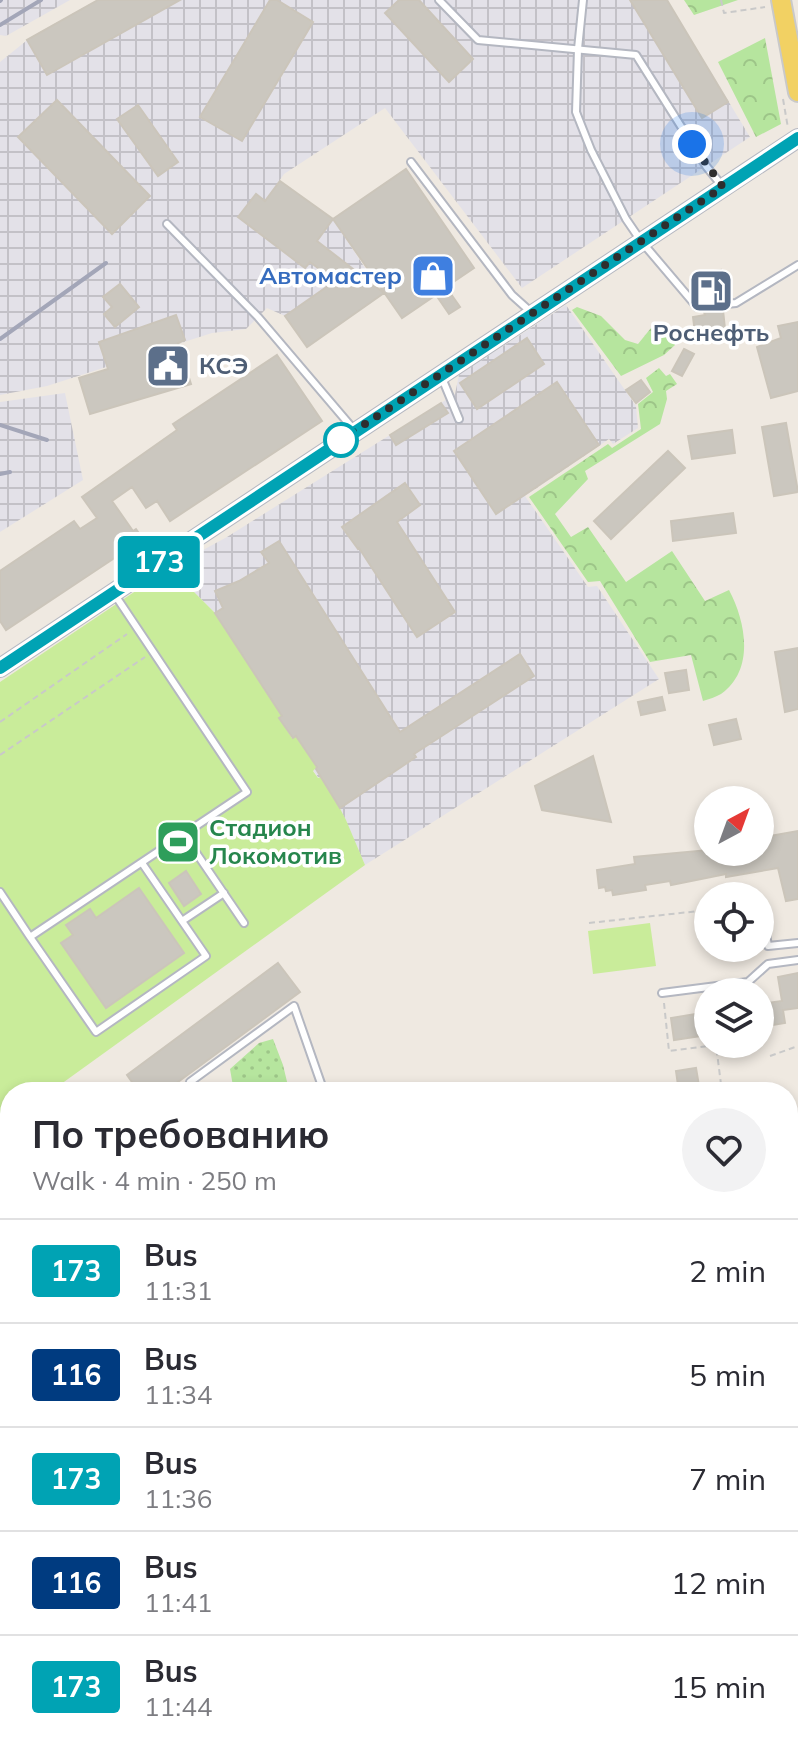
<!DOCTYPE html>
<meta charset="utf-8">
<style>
:root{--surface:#fff;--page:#f2f2f3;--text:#2b2b33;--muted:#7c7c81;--line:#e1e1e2}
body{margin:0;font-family:Mulish,sans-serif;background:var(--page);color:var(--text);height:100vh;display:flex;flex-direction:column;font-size:30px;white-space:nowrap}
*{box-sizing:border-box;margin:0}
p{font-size:26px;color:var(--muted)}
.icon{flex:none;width:44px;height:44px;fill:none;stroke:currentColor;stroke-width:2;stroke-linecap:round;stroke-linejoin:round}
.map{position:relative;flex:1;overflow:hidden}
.details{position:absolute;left:0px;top:1082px;width:798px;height:672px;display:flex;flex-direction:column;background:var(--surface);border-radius:32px 32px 0 0;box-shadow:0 4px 12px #0003}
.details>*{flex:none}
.badge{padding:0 16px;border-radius:6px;font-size:28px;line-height:52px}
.needle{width:52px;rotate:41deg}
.fabs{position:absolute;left:694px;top:786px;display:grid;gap:16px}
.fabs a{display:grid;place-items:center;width:80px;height:80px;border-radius:50%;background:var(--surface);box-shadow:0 4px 12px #0003;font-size:40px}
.you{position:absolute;width:40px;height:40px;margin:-20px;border:6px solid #fff;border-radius:50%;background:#1a73e8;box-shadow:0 0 0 12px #1a73e833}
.map>.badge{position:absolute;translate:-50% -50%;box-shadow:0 0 0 4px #fff}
.round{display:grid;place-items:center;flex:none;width:84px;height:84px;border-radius:42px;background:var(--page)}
.headline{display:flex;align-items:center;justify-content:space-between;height:136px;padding:0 32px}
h1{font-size:38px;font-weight:700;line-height:60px}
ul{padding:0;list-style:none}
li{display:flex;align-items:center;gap:24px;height:104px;padding:0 32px;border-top:2px solid var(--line)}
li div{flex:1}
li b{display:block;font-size:30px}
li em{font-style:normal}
li .badge{min-width:88px;font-weight:700;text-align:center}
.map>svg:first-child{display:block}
.industrial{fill:url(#industrial-grid)}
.education{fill:#f0e6d1}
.green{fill:url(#green-dots)}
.forest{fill:url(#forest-crowns)}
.pitch{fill:#c9ec9a}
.building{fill:#cbc7bf;stroke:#cbc5ba;stroke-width:2}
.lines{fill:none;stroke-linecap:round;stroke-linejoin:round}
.service-casing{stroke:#b4b7c1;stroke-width:10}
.minor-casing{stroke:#b4b7c1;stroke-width:16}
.secondary-casing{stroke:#b4b7c1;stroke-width:20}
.primary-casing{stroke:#c9c9c9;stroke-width:22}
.path{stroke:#c9c9c9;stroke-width:2;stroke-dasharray:6 4;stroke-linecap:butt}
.service{stroke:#fff;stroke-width:6}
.minor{stroke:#fff;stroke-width:12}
.secondary{stroke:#fff;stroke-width:16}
.primary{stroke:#f2d163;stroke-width:18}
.rail{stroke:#a3a6b8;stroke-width:4}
.line-casing{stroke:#fff;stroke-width:18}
.line{stroke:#00a3b4;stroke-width:12}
.walk{stroke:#2e2e2e;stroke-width:8;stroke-dasharray:0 14.4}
.stop-dot{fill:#fff;stroke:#00a3b4;stroke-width:4}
.labels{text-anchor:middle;stroke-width:7;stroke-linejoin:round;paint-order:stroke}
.shop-label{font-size:24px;font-weight:bold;fill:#366cbe;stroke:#fff;text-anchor:end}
.service-label{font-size:24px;font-weight:bold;fill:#4e5e75;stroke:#fff}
.leisure-label{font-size:24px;font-weight:bold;fill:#27864d;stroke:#fff;text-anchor:start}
</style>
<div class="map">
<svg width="798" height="1754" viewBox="0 0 798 1754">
<defs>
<pattern id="industrial-grid" width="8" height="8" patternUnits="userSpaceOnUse" patternTransform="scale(2)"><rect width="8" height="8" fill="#e3e1e8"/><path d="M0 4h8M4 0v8" fill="none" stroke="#c3c1c7"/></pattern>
<pattern id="green-dots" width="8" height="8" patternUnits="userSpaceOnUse" patternTransform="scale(2)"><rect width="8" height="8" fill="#b6e59e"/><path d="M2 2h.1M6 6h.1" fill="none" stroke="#9dc588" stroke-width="1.8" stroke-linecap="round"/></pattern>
<pattern id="forest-crowns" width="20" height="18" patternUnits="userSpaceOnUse" patternTransform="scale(2)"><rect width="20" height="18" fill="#b6e59e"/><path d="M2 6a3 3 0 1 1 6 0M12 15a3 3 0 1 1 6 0" fill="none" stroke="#9dc588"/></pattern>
</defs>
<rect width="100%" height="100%" fill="#efe9e1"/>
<path class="industrial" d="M0,0H70L6,36L0,35Z
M97,0H667L750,137L522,288L385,108L284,174L267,199L320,236L333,219L382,294L285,316L267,308L246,329L212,333L47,386L0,395V62L31,37Z
M566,305L636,406L638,428L613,444L609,439L525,496L588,587L597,586L659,679L365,865L340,808L313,770L317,768L295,736L293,738L288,732L215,613L170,568L227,537L441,403L455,394L459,375Z
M65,393L83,480L0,532V402Z"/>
<path class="education" d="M798,1306V1464L788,1466V1308Z"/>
<path class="green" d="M273,1039L283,1065L289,1090L287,1092H234L230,1069L259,1043Z
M0,1534L10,1546V1584L1,1590Z
M798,1562V1642L788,1644V1564Z
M798,1656V1754H723L716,1744H788V1657Z"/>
<path class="forest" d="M684,0H738L694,15Z
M765,38L781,124L756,137L718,62Z
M577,307L601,316L625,340L638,344L651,328L668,327L675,345L664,355L621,376L572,310Z
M659,368L666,376L670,374L677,384L666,391L667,399L660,424L585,471L588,479L555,514L571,537L588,527L626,582L672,551L705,601L729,590C746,622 755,670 721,694C716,697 709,699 703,701L691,655L650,662L600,581L588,582L529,497L608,444L612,448L641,429L638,404L653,392L646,378Z"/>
<path class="pitch" d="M170,568L215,613L282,716L280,719L292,738L296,736L317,767L313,771L318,778L323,776L346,820L365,865L50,1092H10V1121L0,1128V682Z
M650,923L656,966L593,974L588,931Z"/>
<path class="building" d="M98,0H180L47,75L27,40Z
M270,0H277L313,22L242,141L200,117Z
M399,0H419L473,59L449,82L385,13Z
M630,0H667L728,102L702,118Z
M57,100L150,196L112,234L18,137Z
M138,105L178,162L158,176L117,119Z
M406,169L474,268L446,287L460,307L449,314L436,295L402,318L333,219Z
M280,181L333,219L317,241L384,293L307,347L285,316L335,281L310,262L305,268L238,217L256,194L265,201Z
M721,270L724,288L719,289L721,299L703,300L701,292L696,293L693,274Z
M120,284L139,307L115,327L104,314L112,307L103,297Z
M723,310L725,329L695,333L693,317L705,315L704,312Z
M176,315L185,340L178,343L191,384L90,414L79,378L108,369L99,342Z
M798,322V391L771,398L757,347L781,338L778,326Z
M527,338L544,364L477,409L460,383Z
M684,349L694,354L682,376L672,371Z
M277,355L322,421L170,521L157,501L146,508L132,487L112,501L133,531L136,529L143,539L6,630L0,621V571L74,521L80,529L97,518L82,497L177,430L173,424Z
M641,380L650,392L636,403L626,390Z
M557,382L599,445L496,514L454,451Z
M441,403L448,413L396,445L390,435Z
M786,423L798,492L774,496L762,427Z
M732,430L735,453L692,459L688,436Z
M668,451L685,468L611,539L594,521Z
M405,483L420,505L397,522L455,612L417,637L359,548L358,549L342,527Z
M733,513L736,533L673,541L671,521Z
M279,541L400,732L520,654L534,676L414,754L416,757L340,808L316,769L317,767L296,736L293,738L279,718L282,716L215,613L223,608L215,591L239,581L269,563L261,552Z
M798,648V709L785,712L775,652Z
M686,670L689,690L669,693L665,673Z
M662,697L665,710L641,715L638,702Z
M736,719L741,739L714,745L709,725Z
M593,756L611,822L542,810L535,786Z
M798,831V899L786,901L778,868L726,877V874L671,885L670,881L645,885L646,890L613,895L612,890L606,891L605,887L599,888L597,870L635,864L634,857L708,850V852H760V842H765L764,837Z
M186,871L201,894L184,906L169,883Z
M139,888L184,953L106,1008L61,943L73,935L66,925L90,909L96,918Z
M278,963L300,992L178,1082L186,1092H139L127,1075Z
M798,973V1008L783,1010L785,1023L760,1027V1004L782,1001L778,977Z
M708,1012V1035L674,1040L671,1018Z
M696,1068L700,1092H679L676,1071Z"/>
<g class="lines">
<g class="service-casing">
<path id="service" d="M439,0L478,40L636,55L706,166L723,187
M583,0L578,49L576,112L591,150L626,219L641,241L697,307L736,303L798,265
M411,162L512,295L532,313
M167,224L258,317L355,431
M442,378L459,419
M184,835L244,923
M0,892L30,937L247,792L115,595
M761,904L768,946L798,943
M182,921L224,893
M30,937L96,1032L206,956L142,863
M662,993L748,982L768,964L798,960
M197,1092L190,1082L294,1006L324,1092
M0,1156L10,1148
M788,1206L798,1204
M0,1243L10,1235
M0,1393L10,1407
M0,1514L10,1526
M788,1528L791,1555
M0,1597L10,1589
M788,1652L798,1650
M0,1678L10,1671
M57,1754L70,1744
M487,1754L500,1744"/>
</g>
<g class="minor-casing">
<path id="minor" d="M788,1556L798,1554
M585,1744L592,1754"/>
</g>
<g class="secondary-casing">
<path id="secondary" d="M0,668L798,138"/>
</g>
<g class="primary-casing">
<path id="primary" d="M781,0L798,92"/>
</g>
<path class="path" d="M721,0L724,13L765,7
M783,99L788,128
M0,722L127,634
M0,755L145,657
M589,923L708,910
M664,1003L669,1051L716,1045L722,1092
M770,1056L798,1046
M0,1259L10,1255
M788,1297L798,1296
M0,1329L7,1308
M0,1341L10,1339
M788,1474L798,1472"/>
<use href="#service" class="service"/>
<use href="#minor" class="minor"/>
<use href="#secondary" class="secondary"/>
<use href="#primary" class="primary"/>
<path class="rail" d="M0,1L1,0
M0,25L41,0
M0,339L106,263
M0,425L47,440
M0,474L10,472"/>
</g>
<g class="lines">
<g class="line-casing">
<path id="line" d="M0,668L798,138"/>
</g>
<use href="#line" class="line"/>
<path class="walk" d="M341,440L723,187L692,144"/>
</g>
<defs>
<g id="shop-square" transform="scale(2.3)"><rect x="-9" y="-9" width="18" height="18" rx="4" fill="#3f7fe0" stroke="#fff"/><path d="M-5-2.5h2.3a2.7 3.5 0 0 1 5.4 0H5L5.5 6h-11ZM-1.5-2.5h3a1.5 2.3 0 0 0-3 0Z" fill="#fff"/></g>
<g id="fuel-square" transform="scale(2.3)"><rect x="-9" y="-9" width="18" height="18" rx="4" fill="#5c6f8a" stroke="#fff"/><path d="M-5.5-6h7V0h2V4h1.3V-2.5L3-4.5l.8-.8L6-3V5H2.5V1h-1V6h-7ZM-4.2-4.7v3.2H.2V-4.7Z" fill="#fff"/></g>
<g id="civic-square" transform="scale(2.3)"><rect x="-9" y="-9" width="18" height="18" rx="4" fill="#5c6f8a" stroke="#fff"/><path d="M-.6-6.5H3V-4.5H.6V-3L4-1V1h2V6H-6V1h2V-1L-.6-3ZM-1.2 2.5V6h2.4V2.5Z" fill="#fff"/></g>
<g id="stadium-square" transform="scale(2.3)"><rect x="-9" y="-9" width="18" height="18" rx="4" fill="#2e9e5b" stroke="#fff"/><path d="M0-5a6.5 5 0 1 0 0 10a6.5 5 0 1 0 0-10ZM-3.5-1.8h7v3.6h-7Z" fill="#fff"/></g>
</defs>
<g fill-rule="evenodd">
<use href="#shop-square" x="433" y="276"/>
<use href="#fuel-square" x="711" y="291"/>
<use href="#civic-square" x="168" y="366"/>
<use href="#stadium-square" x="178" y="842"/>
</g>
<circle class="stop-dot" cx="341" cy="440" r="16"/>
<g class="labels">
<g class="shop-label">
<text x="402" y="284">Автомастер</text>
</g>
<g class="service-label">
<text x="711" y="341">Роснефть</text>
<text x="199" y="374" text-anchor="start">КСЭ</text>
</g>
<g class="leisure-label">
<text x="209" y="836">Стадион<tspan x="209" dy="28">Локомотив</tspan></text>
</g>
</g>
</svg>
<div class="fabs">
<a><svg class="needle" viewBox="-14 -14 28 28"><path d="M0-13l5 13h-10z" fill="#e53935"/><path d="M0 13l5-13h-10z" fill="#7c7c81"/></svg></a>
<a><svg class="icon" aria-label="locate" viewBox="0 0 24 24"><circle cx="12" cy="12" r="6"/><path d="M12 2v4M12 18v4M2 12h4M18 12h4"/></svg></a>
<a><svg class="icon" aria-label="layers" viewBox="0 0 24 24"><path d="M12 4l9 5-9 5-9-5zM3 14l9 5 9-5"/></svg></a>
</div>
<div class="you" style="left:692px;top:144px"></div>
<b class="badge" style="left:159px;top:562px;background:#00a3b4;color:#fff">173</b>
<section class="details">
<div class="headline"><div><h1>По требованию</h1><p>Walk · 4 min · 250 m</p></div><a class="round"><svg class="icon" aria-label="heart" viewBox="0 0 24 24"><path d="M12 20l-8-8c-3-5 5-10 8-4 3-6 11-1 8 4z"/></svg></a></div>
<ul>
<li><span class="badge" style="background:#00a3b4;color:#fff">173</span><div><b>Bus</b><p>11:31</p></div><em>2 min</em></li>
<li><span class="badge" style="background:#003b80;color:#fff">116</span><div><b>Bus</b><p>11:34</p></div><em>5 min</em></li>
<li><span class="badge" style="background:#00a3b4;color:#fff">173</span><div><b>Bus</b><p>11:36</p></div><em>7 min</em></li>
<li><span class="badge" style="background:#003b80;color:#fff">116</span><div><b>Bus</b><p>11:41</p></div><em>12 min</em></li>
<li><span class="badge" style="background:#00a3b4;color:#fff">173</span><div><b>Bus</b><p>11:44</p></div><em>15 min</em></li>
</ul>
</section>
</div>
